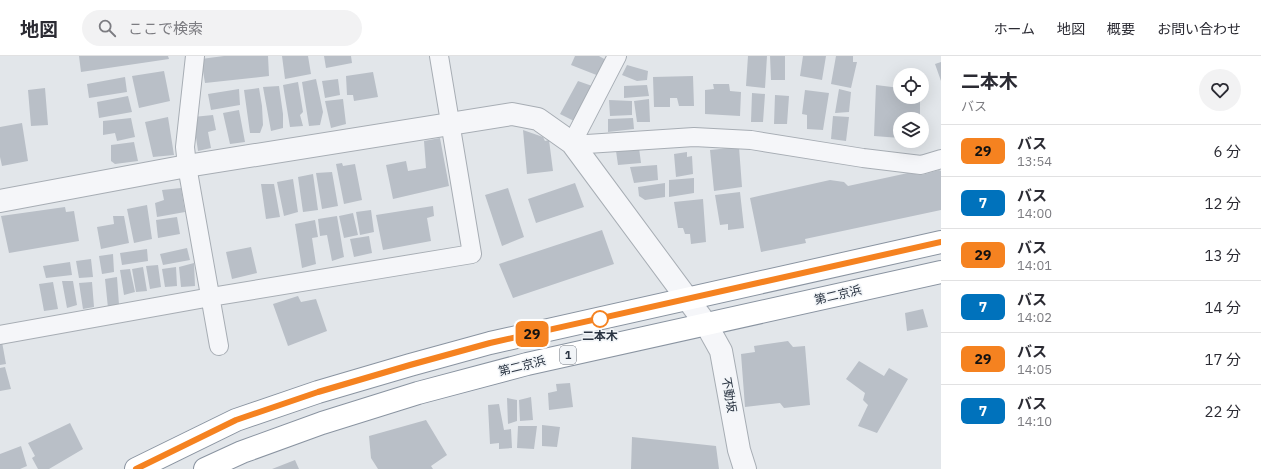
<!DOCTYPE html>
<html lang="ja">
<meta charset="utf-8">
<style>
:root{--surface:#fff;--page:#f2f2f3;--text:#2b2b33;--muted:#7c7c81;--line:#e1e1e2}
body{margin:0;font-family:"IBM Plex Sans","Noto Sans JP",sans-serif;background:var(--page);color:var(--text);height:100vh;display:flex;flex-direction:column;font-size:15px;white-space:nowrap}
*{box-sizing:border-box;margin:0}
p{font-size:13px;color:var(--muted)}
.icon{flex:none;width:22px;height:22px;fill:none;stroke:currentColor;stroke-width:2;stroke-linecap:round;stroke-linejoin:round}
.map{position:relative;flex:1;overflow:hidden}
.panel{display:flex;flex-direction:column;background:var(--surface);width:320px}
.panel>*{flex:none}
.badge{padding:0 8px;border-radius:6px;font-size:14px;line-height:26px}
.fabs{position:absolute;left:893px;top:12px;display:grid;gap:8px}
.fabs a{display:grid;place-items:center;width:36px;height:36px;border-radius:50%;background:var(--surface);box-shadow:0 4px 16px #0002;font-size:20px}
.map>.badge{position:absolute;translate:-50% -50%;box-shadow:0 0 0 2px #fff}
.round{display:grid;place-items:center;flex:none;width:42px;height:42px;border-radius:21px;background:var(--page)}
.overview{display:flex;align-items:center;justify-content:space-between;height:68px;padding:0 20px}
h1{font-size:19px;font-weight:700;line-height:30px}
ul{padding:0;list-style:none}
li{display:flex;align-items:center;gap:12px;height:52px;padding:0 20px;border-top:1px solid var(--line)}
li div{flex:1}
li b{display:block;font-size:15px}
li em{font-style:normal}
li .badge{min-width:44px;font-weight:700;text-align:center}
header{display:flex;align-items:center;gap:24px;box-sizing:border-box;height:56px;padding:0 20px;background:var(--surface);border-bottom:1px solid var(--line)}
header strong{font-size:19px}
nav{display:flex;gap:22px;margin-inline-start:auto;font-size:14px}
.search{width:280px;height:36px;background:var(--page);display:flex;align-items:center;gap:10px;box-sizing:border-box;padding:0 14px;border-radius:22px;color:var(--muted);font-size:15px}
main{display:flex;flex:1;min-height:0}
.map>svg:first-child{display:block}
.building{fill:#b9bfc7}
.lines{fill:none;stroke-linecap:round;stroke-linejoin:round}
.minor-casing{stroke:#a7adb4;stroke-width:20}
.tertiary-casing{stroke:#a7adb4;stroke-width:24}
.trunk-casing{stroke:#8a94a1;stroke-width:24}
.minor{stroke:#f5f6f9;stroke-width:18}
.tertiary{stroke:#f5f6f9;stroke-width:22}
.trunk{stroke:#fff;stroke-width:22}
.line-casing{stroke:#fff;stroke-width:9}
.line{stroke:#f58220;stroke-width:6}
.stop-dot{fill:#fff;stroke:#f58220;stroke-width:2}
.labels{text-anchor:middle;stroke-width:3;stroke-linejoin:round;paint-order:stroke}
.shield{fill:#f2f5f8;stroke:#666e79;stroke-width:1}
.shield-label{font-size:11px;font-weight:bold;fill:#2a3442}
.street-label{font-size:12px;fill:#2a3442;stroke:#f2f5f8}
.stop-label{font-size:12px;font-weight:bold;fill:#2a3442;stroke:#f2f5f8}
</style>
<header>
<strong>地図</strong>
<div class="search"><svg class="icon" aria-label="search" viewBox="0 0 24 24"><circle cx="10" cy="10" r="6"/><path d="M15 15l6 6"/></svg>ここで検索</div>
<nav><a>ホーム</a><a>地図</a><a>概要</a><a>お問い合わせ</a></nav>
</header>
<main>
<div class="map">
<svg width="941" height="413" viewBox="0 0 941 413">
<rect width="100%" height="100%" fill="#e2e6ea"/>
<path class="building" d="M79,0H168L169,3L81,16Z
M224,0H268L269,20L205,27L201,3Z
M282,0H308L311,18L285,23Z
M324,0H351L352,7L326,12Z
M575,0H599L606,4L599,20L571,9Z
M748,0H767L765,32L746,30Z
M770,0H785V24H771Z
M803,0H826L822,24L800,20Z
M836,0H853V6H857L851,32L831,28Z
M941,6V25L935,8Z
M627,9L648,15L647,24L637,25L622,19Z
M164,15L170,45L139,52L132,20Z
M373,16L378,41L354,45L353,39H347L346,20Z
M693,20L694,50H679L677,42H670V51H654L653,21Z
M125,21L127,36L89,42L87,28Z
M316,23L323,56L320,69L309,70L302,26Z
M338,23L340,39L325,42L322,25Z
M578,25L595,31L578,67L560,58Z
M298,26L303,56L300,59L303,70L290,71L283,29Z
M713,28H729L730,35L741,36L740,60L705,58V34L714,33Z
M647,29L649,40L624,42V30Z
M876,29L900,32V41H920V63H900V82L874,80Z
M279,30L283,58V72L271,75L263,31Z
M45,32L48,69L31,70L28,34Z
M259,32L262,50L263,69L260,77H250L244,34Z
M239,33L240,49L211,54L208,38Z
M839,33L851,36L849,56L835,57Z
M805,34L829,37L823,74L807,73V59L802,58Z
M752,37L765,38L763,66H751Z
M775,39L789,40L787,68H774Z
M128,40L132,56L99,62L97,46Z
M343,43L346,68L331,72L325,45Z
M649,43L650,66H637L634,45Z
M609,44L632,45V59L610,60Z
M239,54L245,86L230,88L223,57Z
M213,59L216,74L208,76L211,92L198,95L193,61Z
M833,60L849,61L846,85L831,83Z
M168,61L174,99L153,101L145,66Z
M131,62L135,81L117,85L115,77L103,79V65Z
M633,62L634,73L608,76V63Z
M22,67L28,105L2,110L0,101V71Z
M523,74L543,81L545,85L549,84L553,115L527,118Z
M440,82L449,130L393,143L386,109L406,105L408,115L426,112L424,85Z
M134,86L138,105L115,108L111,105V89Z
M739,91L742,131L714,135L710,94Z
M639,92L641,107L618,109L616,95Z
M687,96V101L692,100L693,118L676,121L674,98Z
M342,107L343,110L355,108L362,144L344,148L336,108Z
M657,109L658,124L634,127L630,111Z
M939,114L941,115V154L805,183L806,187L761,196L750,142L830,124L844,126L848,130L908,117L922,119Z
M332,116L338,150L322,153L316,117Z
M313,118L318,154L303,156L298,121Z
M694,122V137L669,141V124Z
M293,123L298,156L284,160L277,126Z
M575,127L584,151L536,167L528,143Z
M665,127V141L645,144L639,140L638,131Z
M261,128H274L280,161L266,163Z
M181,132L185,156L157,161L155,147L164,144L162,134Z
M508,132L524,181L502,190L485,139Z
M740,136L744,172L728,174V168L720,169L715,139Z
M703,143L706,186L691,188L690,178H685L683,172H678L674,146Z
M147,149L152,183L134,187L127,153Z
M433,150L434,160L427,162L431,185L383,194L376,159Z
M65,151L66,156L74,155L79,185L9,197L1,160Z
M371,154L374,176L360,179L356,156Z
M353,157L358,179L344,182L339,160Z
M113,160H124L129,187L101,193L97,171L114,168Z
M337,160L344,201L332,205L327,179L320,180L318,163Z
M177,161L180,178L158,182L156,164Z
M315,164L318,181L312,182L316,208L302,212L295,168Z
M602,174L614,208L513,242L499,208Z
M369,180L372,197L354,201L350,183Z
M251,191L257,217L232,223L226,196Z
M187,192L190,204L163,209L160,198Z
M147,193L148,205L122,209L120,197Z
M113,198L114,216L102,218L99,200Z
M91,203L93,221L79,222L76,205Z
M70,206L72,219L46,222L43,210Z
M194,207L195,230L181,231L179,211Z
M158,209L161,231L150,233L146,210Z
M143,211L147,235L136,236L132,213Z
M176,211L177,230L165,231L162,213Z
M130,213L135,236L124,239L120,214Z
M117,221L119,249L108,252L105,223Z
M62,225H73L77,249L67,252Z
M53,226L58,253L44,255L39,228Z
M92,226L94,251L83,253L79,227Z
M298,240L301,246L316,243L327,275L288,290L273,248Z
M923,253L928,271L907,275L905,257Z
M788,285L793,291L805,290L810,349L784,352L780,347L745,351L741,298L755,296L754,290Z
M0,286H2L6,308L0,309Z
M859,305L884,320L889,312L908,323L877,377L858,370L868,349L863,344L865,337L846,323Z
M5,311L11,333L0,335V312Z
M570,327L573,351L549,354L548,337L557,335L556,328Z
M531,341L533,364L520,365L519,344Z
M507,342L517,344V365L508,368Z
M499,348L504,374L511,373L512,392L499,393V387L490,388L488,349Z
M426,364L447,399L431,410L433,413H378L371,402L369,380Z
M70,367L83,393L49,413H38L32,402L35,400L28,387Z
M542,369L560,371L557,391L542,390Z
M518,370H537L534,393L517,392Z
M632,381L716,390L719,413H631Z
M21,390L27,410L20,413H0V398Z
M295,404L299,413H272Z"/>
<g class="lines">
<g class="minor-casing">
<path id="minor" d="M195,0L185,91L187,110L219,290
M617,0L572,87L587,88L694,81L751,84L863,102L921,109L941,103
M0,279L211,241L472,198L439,0"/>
</g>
<g class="tertiary-casing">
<path id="tertiary" d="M0,145L187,110L512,58L538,63L572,87L706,268L721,295L739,394L745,413"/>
</g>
<g class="trunk-casing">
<path id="trunk" d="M136,413L236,364L318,336L410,309L490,287L941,186
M205,413L242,396L322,367L418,337L527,308L941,216"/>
</g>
<use href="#minor" class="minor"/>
<use href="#tertiary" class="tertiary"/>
<use href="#trunk" class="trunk"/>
</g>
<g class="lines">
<g class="line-casing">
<path id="line" d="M136,413L236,364L318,336L410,309L490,287L941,186"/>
</g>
<use href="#line" class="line"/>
</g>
<circle class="stop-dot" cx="600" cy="263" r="8"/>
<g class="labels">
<rect class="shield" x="560" y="290" width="16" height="18" rx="3"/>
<g class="shield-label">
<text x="568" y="303">1</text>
</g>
<g class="street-label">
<text transform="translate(838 239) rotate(-13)" y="4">第二京浜</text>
<text transform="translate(522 310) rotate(-14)" y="4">第二京浜</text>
<text transform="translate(729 339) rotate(80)" y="4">不動坂</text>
</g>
<g class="stop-label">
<text x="600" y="284">二本木</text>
</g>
</g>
</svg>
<div class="fabs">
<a><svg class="icon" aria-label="locate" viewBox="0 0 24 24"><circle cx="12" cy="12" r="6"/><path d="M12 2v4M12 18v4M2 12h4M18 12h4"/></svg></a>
<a><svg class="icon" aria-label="layers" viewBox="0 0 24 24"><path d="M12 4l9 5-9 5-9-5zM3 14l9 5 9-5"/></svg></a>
</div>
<b class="badge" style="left:532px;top:278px;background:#f58220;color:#111">29</b>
</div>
<section class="panel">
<div class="overview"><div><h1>二本木</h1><p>バス</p></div><a class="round"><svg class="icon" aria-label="heart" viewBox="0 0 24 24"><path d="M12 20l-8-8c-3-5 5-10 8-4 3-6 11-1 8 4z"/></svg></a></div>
<ul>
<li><span class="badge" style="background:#f58220;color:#111">29</span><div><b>バス</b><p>13:54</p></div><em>6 分</em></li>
<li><span class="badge" style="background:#0072bc;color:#fff">7</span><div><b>バス</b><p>14:00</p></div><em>12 分</em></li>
<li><span class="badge" style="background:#f58220;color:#111">29</span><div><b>バス</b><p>14:01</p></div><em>13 分</em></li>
<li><span class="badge" style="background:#0072bc;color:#fff">7</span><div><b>バス</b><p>14:02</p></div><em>14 分</em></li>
<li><span class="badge" style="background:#f58220;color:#111">29</span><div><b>バス</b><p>14:05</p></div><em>17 分</em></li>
<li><span class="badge" style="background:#0072bc;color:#fff">7</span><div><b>バス</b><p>14:10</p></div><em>22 分</em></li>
</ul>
</section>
</main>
